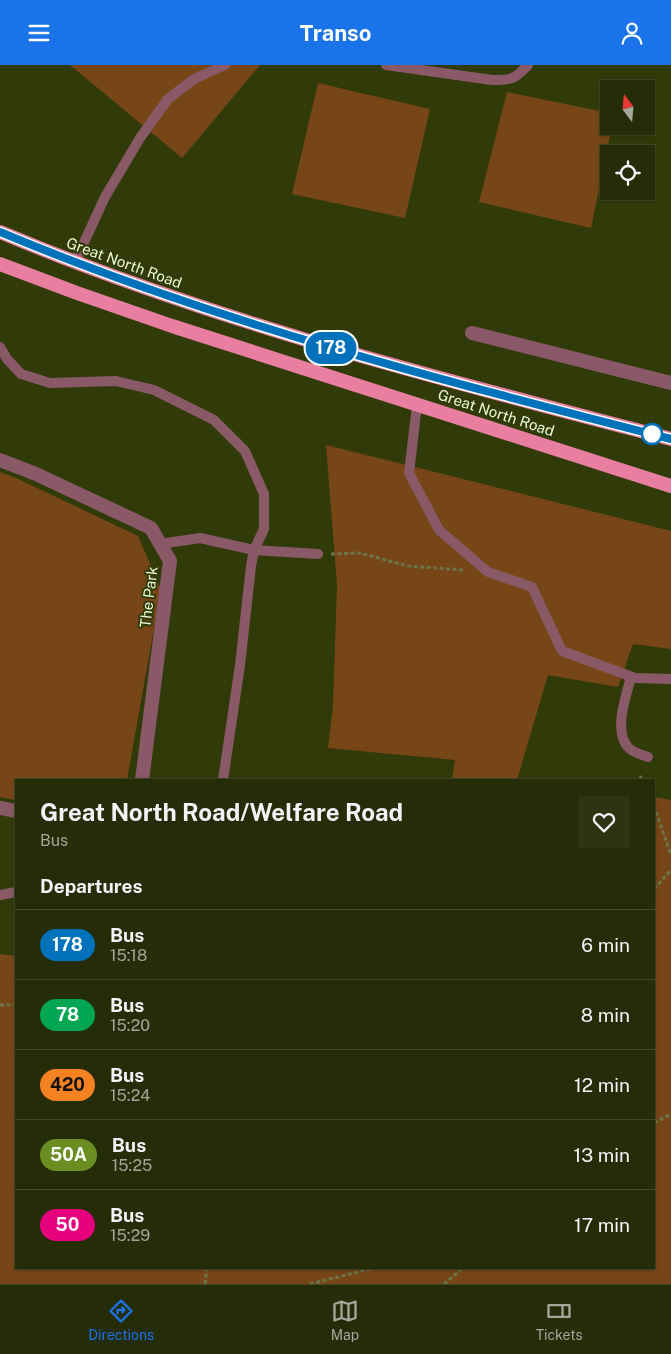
<!DOCTYPE html>
<style>
:root{--surface:#252c08;--page:#2d3412;--text:#f1f3f6;--muted:#a3a79c;--line:#424829;--accent:#1a73e8}
body{margin:0;font-family:"Public Sans",sans-serif;background:var(--page);color:var(--text);height:100vh;display:flex;flex-direction:column;font-size:19px;white-space:nowrap}
*{box-sizing:border-box;margin:0}
p{font-size:16px;color:var(--muted)}
.icon{flex:none;width:28px;height:28px;fill:none;stroke:currentColor;stroke-width:2;stroke-linecap:round;stroke-linejoin:round}
.map{position:relative;flex:1;overflow:hidden}
.details{position:absolute;left:15px;top:714px;width:640px;height:490px;display:flex;flex-direction:column;background:var(--surface);border-radius:0px;box-shadow:0 1px 4px #0004,0 0 0 1px var(--line)}
.details>*{flex:none}
.badge{padding:0 10px;border-radius:16px;font-size:18px;line-height:32px}
.needle{width:32px;rotate:344deg}
.controls{position:absolute;left:600px;top:15px;display:grid;gap:10px}
.controls a{display:grid;place-items:center;width:55px;height:55px;border-radius:0px;background:var(--surface);box-shadow:0 1px 4px #0004,0 0 0 1px var(--line);font-size:25px}
.map>.badge{position:absolute;translate:-50% -50%;box-shadow:0 0 0 2px #fff}
h2{padding:0 25px;font-size:19px;line-height:45px}
.round{display:grid;place-items:center;flex:none;width:52px;height:52px;border-radius:0px;background:var(--page)}
.summary{display:flex;align-items:center;justify-content:space-between;height:85px;padding:0 25px}
h1{font-size:24px;font-weight:700;line-height:38px}
ul{padding:0;list-style:none}
li{display:flex;align-items:center;gap:15px;height:70px;padding:0 25px;border-top:1px solid var(--line)}
li div{flex:1}
li b{display:block;font-size:19px}
li em{font-style:normal}
li .badge{min-width:55px;font-weight:700;text-align:center}
header{display:flex;justify-content:space-between;align-items:center;height:65px;padding:0 25px;background:var(--accent);color:#fff;font-size:22px;font-weight:700}
.menu{display:flex;justify-content:space-around;align-items:center;height:70px;border-top:1px solid var(--line);background:var(--surface);font-size:14px;color:var(--muted)}
.menu a{display:grid;justify-items:center;gap:2px}
.menu .selected{color:var(--accent)}
.map>svg:first-child{display:block}
.green{fill:#774617}
.lines{fill:none;stroke-linecap:round;stroke-linejoin:round}
.path{stroke:#6b7549;stroke-width:3;stroke-dasharray:4 2.5;stroke-linecap:butt}
.service{stroke:#895967;stroke-width:10}
.minor{stroke:#895967;stroke-width:14}
.trunk{stroke:#e87fa0;stroke-width:14}
.line-casing{stroke:#fff;stroke-width:11}
.line{stroke:#0072bc;stroke-width:8}
.stop-dot{fill:#fff;stroke:#0072bc;stroke-width:2.5}
.labels{text-anchor:middle;stroke-width:4;stroke-linejoin:round;paint-order:stroke}
.street-label{font-size:15px;fill:#ecf6d5;stroke:#313b0a}
</style>
<header><svg class="icon" aria-label="menu" viewBox="0 0 24 24"><path d="M4 6h16M4 12h16M4 18h16"/></svg>Transo<svg class="icon" aria-label="person" viewBox="0 0 24 24"><circle cx="12" cy="8" r="4"/><path d="M4 21q1-7 8-7t8 7"/></svg></header>
<div class="map">
<svg width="671" height="1219" viewBox="0 0 671 1219">
<rect width="100%" height="100%" fill="#313b0a"/>
<path class="green" d="M70,0H260L182,93Z
M318,18L430,44L405,153L292,129Z
M507,27L609,48V61H612L591,163L479,137Z
M326,380L671,466V584L633,579L618,622L548,610L517,715H452L455,695L328,683L333,641L337,520Z
M0,407L14,412L138,471L161,524L127,715H16V735L0,732Z
M654,732L671,735V1219H0V889L16,891V1202H654Z"/>
<g class="lines">
<path class="path" d="M331,489L360,488L408,501L463,505
M640,711L642,715
M654,741L671,790
M654,824L671,805
M0,940H16
M654,1058L671,1049
M205,1219L207,1202
M310,1219L378,1202
M444,1219L464,1202"/>
<path class="service" d="M386,0L492,15C511,15 514,15 528,0
M75,197L105,132L140,73L168,34L194,14L225,0
M0,282L7,294L21,309L50,318L116,316L154,325L214,355L245,386L264,429V464L254,485L251,501L240,600L223,715
M417,340L409,408L439,465L488,507L532,522L562,586L635,613L671,614
M160,479L200,473L254,485L318,489
M631,612C626,631 612,669 630,684C635,688 642,690 648,692
M0,830L16,827"/>
<path class="minor" d="M472,268L671,318
M0,395L36,409L151,463L170,496L142,715
M0,743L16,746"/>
<path class="trunk" d="M0,167C217,258 444,315 671,374
M0,199L77,228L172,261L671,421"/>
</g>
<g class="lines">
<g class="line-casing">
<path id="line" d="M0,167C217,258 444,316 671,374"/>
</g>
<use href="#line" class="line"/>
</g>
<circle class="stop-dot" cx="652" cy="369" r="10"/>
<g class="labels">
<g class="street-label">
<text transform="translate(124 198) rotate(20)" y="5">Great North Road</text>
<text transform="translate(496 348) rotate(18)" y="5">Great North Road</text>
<text transform="translate(149 532) rotate(-83)" y="5">The Park</text>
</g>
</g>
</svg>
<div class="controls">
<a><svg class="needle" viewBox="-14 -14 28 28"><path d="M0-13l5 13h-10z" fill="#e53935"/><path d="M0 13l5-13h-10z" fill="#a3a79c"/></svg></a>
<a><svg class="icon" aria-label="locate" viewBox="0 0 24 24"><circle cx="12" cy="12" r="6"/><path d="M12 2v4M12 18v4M2 12h4M18 12h4"/></svg></a>
</div>
<b class="badge" style="left:331px;top:283px;background:#0072bc;color:#fff">178</b>
<section class="details">
<div class="summary"><div><h1>Great North Road/Welfare Road</h1><p>Bus</p></div><a class="round"><svg class="icon" aria-label="heart" viewBox="0 0 24 24"><path d="M12 20l-8-8c-3-5 5-10 8-4 3-6 11-1 8 4z"/></svg></a></div>
<h2>Departures</h2>
<ul>
<li><span class="badge" style="background:#0072bc;color:#fff">178</span><div><b>Bus</b><p>15:18</p></div><em>6 min</em></li>
<li><span class="badge" style="background:#00a651;color:#fff">78</span><div><b>Bus</b><p>15:20</p></div><em>8 min</em></li>
<li><span class="badge" style="background:#f58220;color:#111">420</span><div><b>Bus</b><p>15:24</p></div><em>12 min</em></li>
<li><span class="badge" style="background:#6b8e23;color:#fff">50A</span><div><b>Bus</b><p>15:25</p></div><em>13 min</em></li>
<li><span class="badge" style="background:#e6007e;color:#fff">50</span><div><b>Bus</b><p>15:29</p></div><em>17 min</em></li>
</ul>
</section>
</div>
<nav class="menu">
<a class="selected"><svg class="icon" aria-label="directions" viewBox="0 0 24 24"><path d="M12 3l9 9-9 9-9-9zM9 14v-3h6M13 9l2 2-2 2"/></svg>Directions</a>
<a><svg class="icon" aria-label="map" viewBox="0 0 24 24"><path d="M3 6l6-2 6 2 6-2v14l-6 2-6-2-6 2zM9 4v14M15 6v14"/></svg>Map</a>
<a><svg class="icon" aria-label="tickets" viewBox="0 0 24 24"><path d="M3 7h18v10H3zM15 7v10"/></svg>Tickets</a>
</nav>
